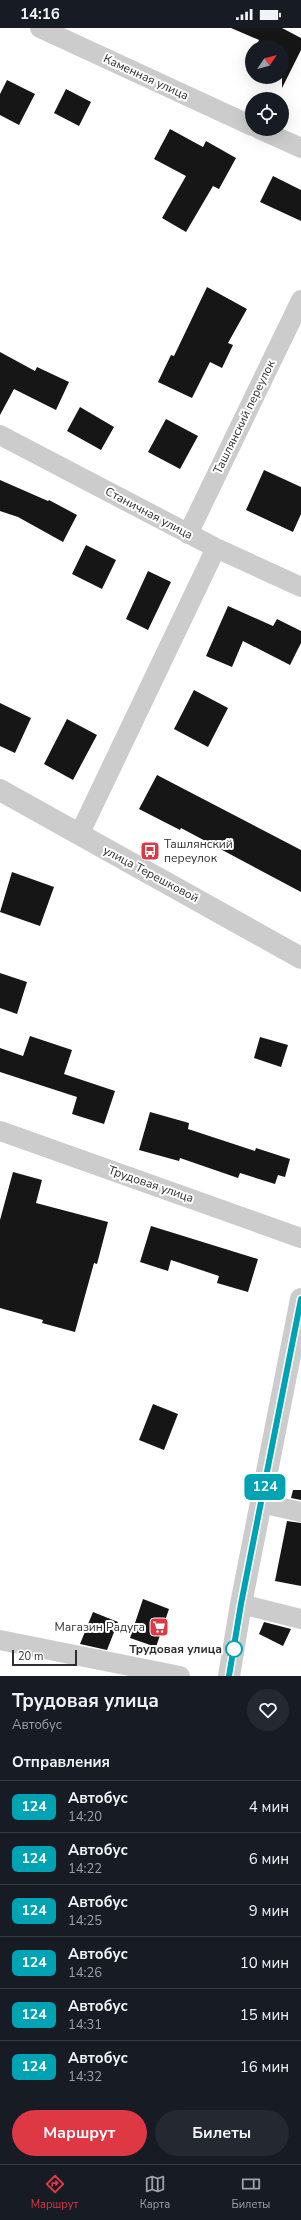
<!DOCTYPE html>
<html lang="ru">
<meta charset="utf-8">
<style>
:root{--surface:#171b24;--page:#242831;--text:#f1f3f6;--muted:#9ea1a6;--line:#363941;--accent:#df3845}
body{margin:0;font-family:"Nunito Sans",sans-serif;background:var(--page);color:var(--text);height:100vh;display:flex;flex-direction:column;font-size:15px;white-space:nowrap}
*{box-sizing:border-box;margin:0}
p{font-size:13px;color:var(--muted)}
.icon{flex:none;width:22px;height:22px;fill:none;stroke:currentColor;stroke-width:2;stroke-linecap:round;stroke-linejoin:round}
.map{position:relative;height:1648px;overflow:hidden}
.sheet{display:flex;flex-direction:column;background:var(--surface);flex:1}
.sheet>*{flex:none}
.badge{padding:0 8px;border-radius:6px;font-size:14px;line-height:26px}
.needle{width:26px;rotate:55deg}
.tools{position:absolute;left:245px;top:12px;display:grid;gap:8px}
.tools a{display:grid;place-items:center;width:44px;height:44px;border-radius:50%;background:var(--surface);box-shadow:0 4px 16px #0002;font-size:20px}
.scale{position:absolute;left:12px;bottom:10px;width:65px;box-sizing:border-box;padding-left:4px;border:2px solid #2f2f2f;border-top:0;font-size:11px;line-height:14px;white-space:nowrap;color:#2f2f2f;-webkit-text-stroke:3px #fff;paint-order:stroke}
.map>.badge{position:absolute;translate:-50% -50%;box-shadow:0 0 0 2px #fff}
h2{padding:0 12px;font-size:15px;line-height:36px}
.round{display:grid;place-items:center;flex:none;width:42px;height:42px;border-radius:21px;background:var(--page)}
.headline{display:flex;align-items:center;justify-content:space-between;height:68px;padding:0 12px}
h1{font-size:19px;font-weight:700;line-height:30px}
.button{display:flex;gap:8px;margin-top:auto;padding:8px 12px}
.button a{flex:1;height:46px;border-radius:24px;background:var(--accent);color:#fff;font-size:16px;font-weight:700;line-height:46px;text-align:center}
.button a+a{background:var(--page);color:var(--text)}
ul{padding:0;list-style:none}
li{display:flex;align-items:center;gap:12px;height:52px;padding:0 12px;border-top:1px solid var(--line)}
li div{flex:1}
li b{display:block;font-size:15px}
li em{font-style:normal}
li .badge{min-width:44px;font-weight:700;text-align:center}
.status{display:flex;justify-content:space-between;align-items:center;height:28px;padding:0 20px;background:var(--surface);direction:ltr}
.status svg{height:11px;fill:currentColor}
.dock{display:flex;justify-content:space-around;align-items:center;height:56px;border-top:1px solid var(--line);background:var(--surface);font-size:11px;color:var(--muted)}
.dock a{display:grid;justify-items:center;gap:2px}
.dock .active{color:var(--accent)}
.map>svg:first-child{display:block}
.building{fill:#161616}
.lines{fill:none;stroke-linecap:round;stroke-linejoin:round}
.minor{stroke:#ccc;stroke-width:20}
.tertiary{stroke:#ccc;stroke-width:22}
.line-casing{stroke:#fff;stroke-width:9}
.line{stroke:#00a3b4;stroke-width:6}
.stop-dot{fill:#fff;stroke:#00a3b4;stroke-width:2}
.labels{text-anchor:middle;stroke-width:4;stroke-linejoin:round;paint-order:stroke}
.street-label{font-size:12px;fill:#2f2f2f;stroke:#fff}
.poi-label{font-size:12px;fill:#2f2f2f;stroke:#fff;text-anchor:start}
.stop-label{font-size:12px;font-weight:bold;fill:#2f2f2f;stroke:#fff;text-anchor:end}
</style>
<div class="status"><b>14:16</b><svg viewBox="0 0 49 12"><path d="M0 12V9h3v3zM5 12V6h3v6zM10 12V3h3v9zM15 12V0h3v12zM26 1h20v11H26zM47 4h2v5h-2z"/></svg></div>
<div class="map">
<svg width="301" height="1648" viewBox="0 0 301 1648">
<rect width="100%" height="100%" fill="#fff"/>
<path class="building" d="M231,0H282L301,10V22L282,60V19H256L259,12Z
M7,52L35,66L19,97L0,87V66Z
M66,61L91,74L79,98L54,85Z
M170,101L203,119L206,113L236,130L219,161L213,158L186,204L162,190L186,148L154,131Z
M273,148L301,162V193L260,174Z
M207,259L247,281L228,315L233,317L222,340L210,334L192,370L158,354L171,327L174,328Z
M0,324L35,343L37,339L69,354L56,382L14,361L0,387Z
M80,379L114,399L101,422L67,403Z
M166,391L198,408L180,441L148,424Z
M264,442L301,459V486L293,504L246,482Z
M0,452L48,473L49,472L77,487L63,514L18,489L0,483Z
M86,517L116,532L102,561L72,546Z
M148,543L171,554L148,602L126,591Z
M228,578L273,598L277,591L301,603V615L290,637L243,613L232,639L206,628Z
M194,662L228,680L208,719L174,701Z
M0,675L31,690L15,725L0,718Z
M67,691L97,707L73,752L44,736Z
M157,747L301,822V864L181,800L180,802L139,781Z
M12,844L54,859L40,898L0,884Z
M0,945L27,954L17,986L0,980Z
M30,1008L72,1022L64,1046L115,1063L104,1096L72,1086L77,1069L0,1044V1020L23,1028Z
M260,1009L288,1017L281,1039L254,1030Z
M150,1084L189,1095L188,1101L255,1123L256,1120L290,1131L285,1149L278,1147L275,1156L240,1145L238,1150L180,1130L179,1133L139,1122Z
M13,1144L42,1152L36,1175L108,1194L97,1236L94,1235L75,1304L42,1295L43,1292L0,1280V1192Z
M151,1198L258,1231L248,1264L217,1255L219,1248L171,1232L168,1243L140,1234Z
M153,1376L178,1386L164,1422L139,1412Z
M293,1462H301V1472L291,1470Z
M287,1493L301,1495V1558L275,1553Z
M143,1571L169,1581L156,1619L130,1610Z
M93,1584L118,1594L107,1622L80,1616Z
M264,1594L291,1601L283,1618L259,1606Z"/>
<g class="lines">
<path class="minor" d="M40,0L252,98
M259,101L301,120
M0,407L216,520L301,559
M188,506L301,272
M79,807L216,520
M0,1103L301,1210
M261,1475L301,1484
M241,1576L301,1591
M0,1612L180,1648"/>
<path class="tertiary" d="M0,762L301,930
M229,1648L241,1576L301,1271"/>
</g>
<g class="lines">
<g class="line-casing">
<path id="line" d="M229,1648L241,1576L301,1271"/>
</g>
<use href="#line" class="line"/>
</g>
<defs>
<g id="bus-square" transform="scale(1)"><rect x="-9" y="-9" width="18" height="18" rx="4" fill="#df3845" stroke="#fff"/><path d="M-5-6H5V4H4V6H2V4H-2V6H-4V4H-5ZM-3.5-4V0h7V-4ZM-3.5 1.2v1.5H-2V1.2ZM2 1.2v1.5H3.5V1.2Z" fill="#fff"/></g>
<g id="supermarket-square" transform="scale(1)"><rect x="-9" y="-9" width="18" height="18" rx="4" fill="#df3845" stroke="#fff"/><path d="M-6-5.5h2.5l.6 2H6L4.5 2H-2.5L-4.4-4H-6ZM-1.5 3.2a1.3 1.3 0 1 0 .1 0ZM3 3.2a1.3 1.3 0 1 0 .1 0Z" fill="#fff"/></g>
</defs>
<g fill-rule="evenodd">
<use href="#bus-square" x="150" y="823"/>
<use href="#supermarket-square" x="159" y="1599"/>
</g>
<circle class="stop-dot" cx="234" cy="1621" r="8"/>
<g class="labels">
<g class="street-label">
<text transform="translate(146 49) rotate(25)" y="4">Каменная улица</text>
<text transform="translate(244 389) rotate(-64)" y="4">Ташлянский переулок</text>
<text transform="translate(149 485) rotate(28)" y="4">Станичная улица</text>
<text transform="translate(151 846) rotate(28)" y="4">улица Терешковой</text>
<text transform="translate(151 1156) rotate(19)" y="4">Трудовая улица</text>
</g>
<g class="poi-label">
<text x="164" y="820">Ташлянский<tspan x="164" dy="14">переулок</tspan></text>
<text x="145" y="1603" text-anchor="end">Магазин Радуга</text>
</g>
<g class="stop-label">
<text x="222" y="1625">Трудовая улица</text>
</g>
</g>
</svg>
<div class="tools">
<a><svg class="needle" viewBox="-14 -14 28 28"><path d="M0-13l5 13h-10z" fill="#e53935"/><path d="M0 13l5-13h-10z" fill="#9ea1a6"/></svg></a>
<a><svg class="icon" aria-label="locate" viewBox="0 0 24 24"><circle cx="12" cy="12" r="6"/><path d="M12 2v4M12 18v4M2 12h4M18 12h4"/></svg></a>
</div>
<div class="scale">20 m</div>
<b class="badge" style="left:265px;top:1459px;background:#00a3b4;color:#fff">124</b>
</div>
<section class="sheet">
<div class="headline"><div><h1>Трудовая улица</h1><p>Автобус</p></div><a class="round"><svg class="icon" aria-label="heart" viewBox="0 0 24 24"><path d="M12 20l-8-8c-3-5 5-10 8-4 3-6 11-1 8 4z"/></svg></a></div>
<h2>Отправления</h2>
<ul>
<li><span class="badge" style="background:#00a3b4;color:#fff">124</span><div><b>Автобус</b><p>14:20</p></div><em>4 мин</em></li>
<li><span class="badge" style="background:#00a3b4;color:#fff">124</span><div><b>Автобус</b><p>14:22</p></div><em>6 мин</em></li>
<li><span class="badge" style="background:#00a3b4;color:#fff">124</span><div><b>Автобус</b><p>14:25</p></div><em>9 мин</em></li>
<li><span class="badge" style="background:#00a3b4;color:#fff">124</span><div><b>Автобус</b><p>14:26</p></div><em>10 мин</em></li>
<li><span class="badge" style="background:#00a3b4;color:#fff">124</span><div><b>Автобус</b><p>14:31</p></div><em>15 мин</em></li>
<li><span class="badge" style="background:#00a3b4;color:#fff">124</span><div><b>Автобус</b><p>14:32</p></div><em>16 мин</em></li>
</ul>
<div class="button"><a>Маршрут</a><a>Билеты</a></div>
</section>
<nav class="dock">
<a class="active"><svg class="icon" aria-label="directions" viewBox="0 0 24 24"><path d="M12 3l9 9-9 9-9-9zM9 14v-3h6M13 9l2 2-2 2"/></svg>Маршрут</a>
<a><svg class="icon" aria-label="map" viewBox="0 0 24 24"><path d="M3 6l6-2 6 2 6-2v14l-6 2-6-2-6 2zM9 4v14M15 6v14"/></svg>Карта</a>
<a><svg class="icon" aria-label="tickets" viewBox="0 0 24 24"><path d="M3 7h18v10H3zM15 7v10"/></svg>Билеты</a>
</nav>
